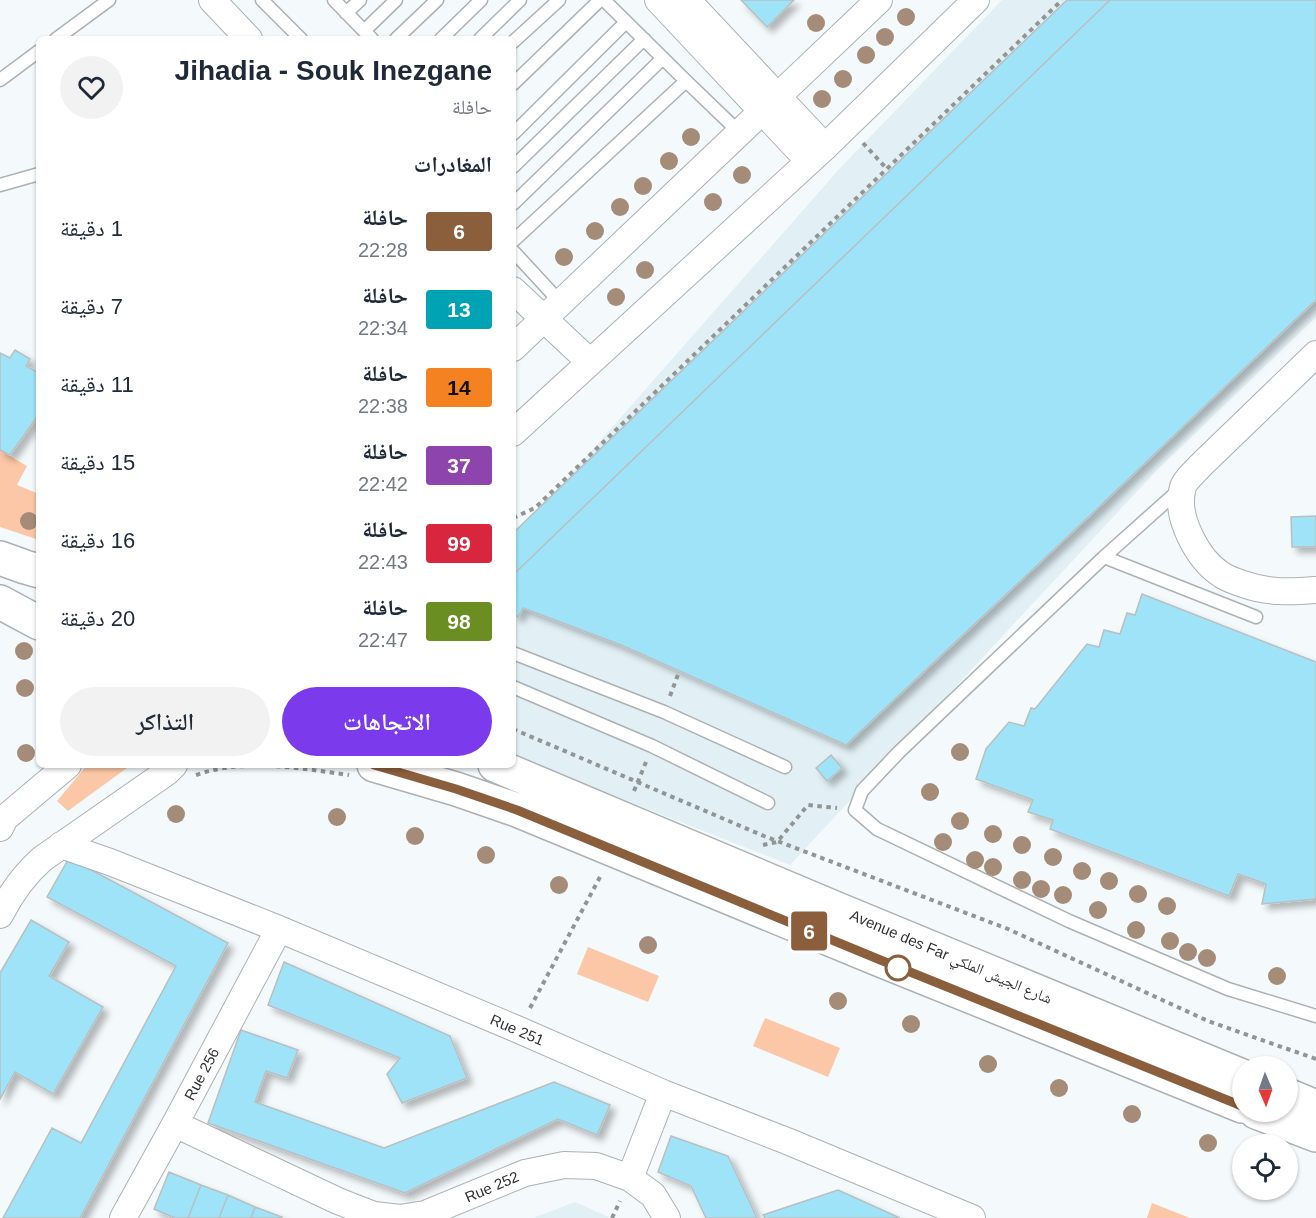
<!DOCTYPE html>
<html lang="ar">
<meta charset="utf-8">
<style>
:root{--surface:#fff;--page:#f2f2f3;--text:#1f2937;--muted:#747a83;--accent:#7c3aed}
body{margin:0;font-family:Arial,"Noto Naskh Arabic",sans-serif;background:var(--page);color:var(--text);direction:rtl;height:100vh;display:flex;flex-direction:column;font-size:22px;white-space:nowrap}
*{box-sizing:border-box;margin:0}
p{font-size:20px;color:var(--muted)}
.icon{flex:none;width:33px;height:33px;fill:none;stroke:currentColor;stroke-width:2;stroke-linecap:round;stroke-linejoin:round}
.map{position:relative;flex:1;overflow:hidden;direction:ltr}
.side{position:absolute;left:36px;top:36px;width:480px;height:732px;display:flex;flex-direction:column;background:var(--surface);border-radius:9px;box-shadow:0 2px 4px #0004;direction:rtl}
.side>*{flex:none}
.badge{padding:0 12px;border-radius:4px;font-size:21px;line-height:39px}
.needle{width:39px;rotate:178deg}
.buttons{position:absolute;left:1232px;top:1056px;display:grid;gap:12px}
.buttons a{display:grid;place-items:center;width:66px;height:66px;border-radius:50%;background:var(--surface);box-shadow:0 2px 4px #0004;font-size:30px}
.map>.badge{position:absolute;translate:-50% -50%;box-shadow:0 0 0 3px #fff}
h2{padding:0 24px;font-size:22px;line-height:54px}
.round{display:grid;place-items:center;flex:none;width:63px;height:63px;border-radius:32px;background:var(--page)}
.summary{display:flex;align-items:center;justify-content:space-between;height:102px;padding:0 24px}
h1{font-size:28px;font-weight:600;line-height:45px}
.action{display:flex;gap:12px;margin-top:auto;padding:12px 24px}
.action a{flex:1;height:69px;border-radius:36px;background:var(--accent);color:#fff;font-size:24px;font-weight:600;line-height:69px;text-align:center}
.action a+a{background:var(--page);color:var(--text)}
ul{padding:0;list-style:none}
li{display:flex;align-items:center;gap:18px;height:78px;padding:0 24px}
li div{flex:1}
li b{display:block;font-size:22px}
li em{font-style:normal}
li .badge{min-width:66px;font-weight:700;text-align:center}
.map>svg:first-child{display:block}
.built{fill:#e2f0f5}
.green{fill:#fbc7a6}
.building{fill:#9ee3f8;stroke:#babfc1;stroke-width:1.5;filter:url(#shadow)}
.lines{fill:none;stroke-linecap:round;stroke-linejoin:round}
.service-casing{stroke:#acb1b3;stroke-width:15}
.minor-casing{stroke:#acb1b3;stroke-width:28}
.primary-casing{stroke:#acb1b3;stroke-width:36}
.path{stroke:#919596;stroke-width:4;stroke-dasharray:4.5 4.5;stroke-linecap:butt}
.service{stroke:#fff;stroke-width:12}
.minor{stroke:#fff;stroke-width:26}
.primary{stroke:#fff;stroke-width:33}
.tree{fill:#a48c79}
.line-casing{stroke:#fff;stroke-width:14}
.line{stroke:#8b5e3c;stroke-width:9}
.stop-dot{fill:#fff;stroke:#8b5e3c;stroke-width:3}
.labels{text-anchor:middle;stroke-width:6;stroke-linejoin:round;paint-order:stroke}
.street-label{font-size:15px;fill:#2f3132;stroke:#fff}
</style>
<div class="map">
<svg width="1316" height="1218" viewBox="0 0 1316 1218">
<defs>
<filter id="shadow"><feDropShadow dx="5.5" dy="5.5" stdDeviation="3" flood-color="#0004"/></filter>
</defs>
<rect width="100%" height="100%" fill="#f4f9fb"/>
<path class="built" d="M1002,0H1316V317L1156,471L790,865L513,756V540L841,167Z
M575,1202L611,1218H533Z"/>
<path class="green" d="M0,450L27,466L17,485L39,494V540L0,527Z
M87,765H131L68,811L57,801Z
M588,947L659,976L648,1002L577,974Z
M765,1018L840,1048L828,1077L753,1046Z
M1152,1203L1190,1218H1147Z"/>
<path class="building" d="M741,0H794L767,27Z
M1067,0H1110L513,575V533Z
M1110,0H1316V300L1098,508L846,745L621,645L523,608L518,617L513,614V575Z
M15,350L30,359L26,366L39,373V414L10,455L0,450V353L10,358Z
M1316,516V547H1292L1291,517Z
M1142,594L1316,662V899L1262,904L1266,884L1238,874L1229,896L1050,829L1053,820L1028,812L1033,800L976,779L986,749L1009,722L1024,726L1031,708L1035,709L1087,644L1099,647L1104,630L1120,634L1127,613L1135,615Z
M831,755L842,768L827,781L816,768Z
M69,858L228,943L80,1218H3L52,1128L81,1143L176,966L47,897Z
M31,920L69,942L49,976L103,1007L53,1094L15,1072L0,1099V973Z
M284,962L450,1036L467,1078L402,1103L387,1074L400,1058L268,1005Z
M241,1030L298,1050L287,1078L266,1071L255,1102L384,1148L554,1082L610,1105L597,1135L558,1119L405,1193L208,1123Z
M671,1136L728,1156L757,1218H706L691,1186L658,1172Z
M169,1172L201,1185L188,1218H175L154,1209Z
M201,1185L228,1195L219,1218H188Z
M838,1190L900,1218H765L763,1215Z
M228,1195L255,1207L251,1218H219Z
M255,1207L282,1217L281,1218H251Z"/>
<g class="lines">
<g class="service-casing">
<path id="service" d="M262,0L301,39
M334,0L372,39
M604,0L686,81L739,132
M346,13L360,0
M364,31L396,0
M56,39L109,0
M396,39L437,0
M441,39L481,0
M480,39L520,0
M513,42L559,0
M0,80L39,51
M513,84L600,0
M513,134L626,22
M513,167L644,39
M0,185L39,174
M513,204L663,58
M513,241L686,81
M513,251L560,302
M1179,490L1104,557L899,752L862,791L855,810L877,829L1069,921L1228,989L1316,1016
M1104,557L1256,617
M513,653L664,712L785,767
M513,687L652,746L768,803"/>
</g>
<g class="minor-casing">
<path id="minor" d="M212,0L249,39
M658,0L809,161
M687,0L825,147
M513,290L590,362
M513,348L879,0
M1316,354L1200,466C1195,472 1185,480 1183,487C1174,516 1198,560 1222,575C1228,579 1237,582 1243,584C1268,593 1291,592 1316,590
M513,433L825,147L976,0
M0,828L5,818L68,765
M61,845L110,862L279,929L519,1030L663,1093L787,1141L972,1218
M0,915C11,893 24,875 42,859L167,772L174,765
M175,1124L338,1201L374,1215L400,1218L425,1214L525,1173L564,1165L596,1166L630,1178L653,1195L667,1218
M630,1178L663,1093
M123,1218L175,1124L279,929"/>
</g>
<g class="primary-casing">
<path id="primary" d="M0,558L25,567L39,571
M0,602L39,623
M374,765L456,789L517,810L878,959L1242,1106
M495,765L837,909L1242,1076
M1287,1095L1316,1107
M1256,1112L1316,1135"/>
</g>
<path class="path" d="M863,143L887,169
M513,518L535,508L1062,0
M670,696L679,672
M513,729L764,836L1008,929L1208,1021L1316,1059
M196,775C245,758 298,768 349,775
M634,791L646,762
M763,845L777,842L808,805L837,808
M530,1008L600,877L598,876
M612,1218L620,1201"/>
<use href="#service" class="service"/>
<use href="#minor" class="minor"/>
<use href="#primary" class="primary"/>
</g>
<g class="tree">
<circle cx="906" cy="17" r="9"/>
<circle cx="816" cy="23" r="9"/>
<circle cx="885" cy="37" r="9"/>
<circle cx="866" cy="55" r="9"/>
<circle cx="843" cy="79" r="9"/>
<circle cx="822" cy="99" r="9"/>
<circle cx="691" cy="137" r="9"/>
<circle cx="669" cy="161" r="9"/>
<circle cx="742" cy="175" r="9"/>
<circle cx="643" cy="186" r="9"/>
<circle cx="713" cy="202" r="9"/>
<circle cx="620" cy="207" r="9"/>
<circle cx="595" cy="231" r="9"/>
<circle cx="564" cy="257" r="9"/>
<circle cx="645" cy="270" r="9"/>
<circle cx="616" cy="297" r="9"/>
<circle cx="29" cy="521" r="9"/>
<circle cx="24" cy="651" r="9"/>
<circle cx="25" cy="688" r="9"/>
<circle cx="960" cy="752" r="9"/>
<circle cx="26" cy="753" r="9"/>
<circle cx="930" cy="792" r="9"/>
<circle cx="176" cy="814" r="9"/>
<circle cx="337" cy="817" r="9"/>
<circle cx="960" cy="821" r="9"/>
<circle cx="993" cy="834" r="9"/>
<circle cx="415" cy="836" r="9"/>
<circle cx="943" cy="842" r="9"/>
<circle cx="1022" cy="845" r="9"/>
<circle cx="486" cy="855" r="9"/>
<circle cx="1053" cy="857" r="9"/>
<circle cx="975" cy="860" r="9"/>
<circle cx="993" cy="867" r="9"/>
<circle cx="1082" cy="871" r="9"/>
<circle cx="1022" cy="880" r="9"/>
<circle cx="1109" cy="881" r="9"/>
<circle cx="559" cy="885" r="9"/>
<circle cx="1041" cy="889" r="9"/>
<circle cx="1138" cy="894" r="9"/>
<circle cx="1063" cy="895" r="9"/>
<circle cx="1167" cy="906" r="9"/>
<circle cx="1098" cy="910" r="9"/>
<circle cx="1136" cy="930" r="9"/>
<circle cx="1170" cy="941" r="9"/>
<circle cx="648" cy="945" r="9"/>
<circle cx="1188" cy="952" r="9"/>
<circle cx="1207" cy="958" r="9"/>
<circle cx="1277" cy="976" r="9"/>
<circle cx="838" cy="1001" r="9"/>
<circle cx="911" cy="1024" r="9"/>
<circle cx="988" cy="1064" r="9"/>
<circle cx="1059" cy="1088" r="9"/>
<circle cx="1132" cy="1114" r="9"/>
<circle cx="1208" cy="1143" r="9"/>
</g>
<g class="lines">
<g class="line-casing">
<path id="line" d="M374,765L456,789L517,810L878,959L1242,1106"/>
</g>
<use href="#line" class="line"/>
</g>
<circle class="stop-dot" cx="898" cy="968" r="12"/>
<g class="labels">
<g class="street-label">
<text transform="translate(951 957) rotate(23)" y="5">Avenue des Far شارع الجيش الملكي</text>
<text transform="translate(517 1030) rotate(23)" y="5">Rue 251</text>
<text transform="translate(202 1074) rotate(-62)" y="5">Rue 256</text>
<text transform="translate(492 1187) rotate(-23)" y="5">Rue 252</text>
</g>
</g>
</svg>
<div class="buttons">
<a><svg class="needle" viewBox="-14 -14 28 28"><path d="M0-13l5 13h-10z" fill="#e53935"/><path d="M0 13l5-13h-10z" fill="#747a83"/></svg></a>
<a><svg class="icon" aria-label="locate" viewBox="0 0 24 24"><circle cx="12" cy="12" r="6"/><path d="M12 2v4M12 18v4M2 12h4M18 12h4"/></svg></a>
</div>
<b class="badge" style="left:809px;top:931px;background:#8b5e3c;color:#fff">6</b>
<section class="side">
<div class="summary"><div><h1>Jihadia - Souk Inezgane</h1><p>حافلة</p></div><a class="round"><svg class="icon" aria-label="heart" viewBox="0 0 24 24"><path d="M12 20l-8-8c-3-5 5-10 8-4 3-6 11-1 8 4z"/></svg></a></div>
<h2>المغادرات</h2>
<ul>
<li><span class="badge" style="background:#8b5e3c;color:#fff">6</span><div><b>حافلة</b><p>22:28</p></div><em>1 دقيقة</em></li>
<li><span class="badge" style="background:#00a3b4;color:#fff">13</span><div><b>حافلة</b><p>22:34</p></div><em>7 دقيقة</em></li>
<li><span class="badge" style="background:#f58220;color:#111">14</span><div><b>حافلة</b><p>22:38</p></div><em>11 دقيقة</em></li>
<li><span class="badge" style="background:#8e44ad;color:#fff">37</span><div><b>حافلة</b><p>22:42</p></div><em>15 دقيقة</em></li>
<li><span class="badge" style="background:#d7263d;color:#fff">99</span><div><b>حافلة</b><p>22:43</p></div><em>16 دقيقة</em></li>
<li><span class="badge" style="background:#6b8e23;color:#fff">98</span><div><b>حافلة</b><p>22:47</p></div><em>20 دقيقة</em></li>
</ul>
<div class="action"><a>الاتجاهات</a><a>التذاكر</a></div>
</section>
</div>
